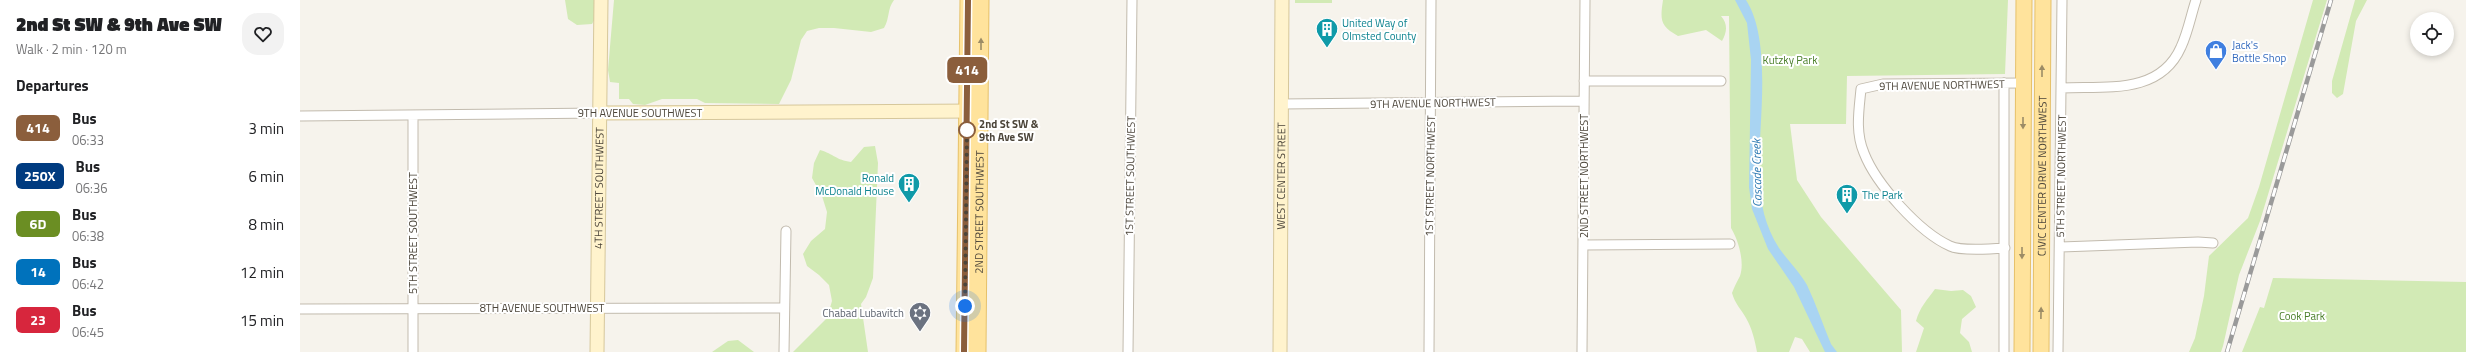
<!DOCTYPE html>
<meta charset="utf-8">
<style>
:root{--surface:#fff;--page:#f2f2f2;--text:#202124;--muted:#757577}
body{margin:0;font-family:"Titillium Web",sans-serif;background:var(--page);color:var(--text);height:100vh;display:flex;flex-direction:column;font-size:15px;white-space:nowrap}
*{box-sizing:border-box;margin:0}
p{font-size:13px;color:var(--muted)}
.icon{flex:none;width:22px;height:22px;fill:none;stroke:currentColor;stroke-width:2;stroke-linecap:round;stroke-linejoin:round}
.map{position:relative;flex:1;overflow:hidden}
.details{display:flex;flex-direction:column;background:var(--surface);width:300px}
.details>*{flex:none}
.badge{padding:0 8px;border-radius:6px;font-size:14px;line-height:26px}
.controls{position:absolute;left:2110px;top:12px;display:grid;gap:8px}
.controls a{display:grid;place-items:center;width:44px;height:44px;border-radius:50%;background:var(--surface);box-shadow:0 2px 6px #0003;font-size:20px}
.you{position:absolute;width:20px;height:20px;margin:-10px;border:3px solid #fff;border-radius:50%;background:#1a73e8;box-shadow:0 0 0 6px #1a73e833}
.map>.badge{position:absolute;translate:-50% -50%;box-shadow:0 0 0 2px #fff}
h2{padding:0 16px;font-size:15px;line-height:36px}
.round{display:grid;place-items:center;flex:none;width:42px;height:42px;border-radius:16px;background:var(--page)}
.summary{display:flex;align-items:center;justify-content:space-between;height:68px;padding:0 16px}
h1{font-size:19px;font-weight:800;line-height:30px}
ul{padding:0;list-style:none}
li{display:flex;align-items:center;gap:12px;height:48px;padding:0 16px}
li div{flex:1}
li b{display:block;font-size:15px}
li em{font-style:normal}
li .badge{min-width:44px;font-weight:700;text-align:center}
main{display:flex;flex:1;min-height:0}
.map>svg:first-child{display:block}
.green{fill:#d2eab5}
.water{fill:#a9d4f2}
.lines{fill:none;stroke-linecap:round;stroke-linejoin:round}
.street-casing{stroke:#c2bbae;stroke-width:11}
.secondary-casing{stroke:#d6c79b;stroke-width:15}
.primary-casing{stroke:#e6c16a;stroke-width:17}
.street{stroke:#fff;stroke-width:9}
.secondary{stroke:#fff3cd;stroke-width:13}
.primary{stroke:#ffe39c;stroke-width:15}
.rail-casing{stroke:#9a9a9a;stroke-width:4.5}
.rail{stroke:#fff;stroke-width:3;stroke-dasharray:9;stroke-linecap:butt}
.oneway{fill:#9c8c66}
.line-casing{stroke:#fff;stroke-width:9}
.line{stroke:#8b5e3c;stroke-width:6}
.walk{stroke:#4b4439;stroke-width:4;stroke-dasharray:0 7.2}
.stop-dot{fill:#fff;stroke:#8b5e3c;stroke-width:2}
.labels{text-anchor:middle;stroke-width:4;stroke-linejoin:round;paint-order:stroke}
.culture-label{font-size:11px;fill:#0d838f;stroke:#fff;text-anchor:start}
.shop-label{font-size:11px;fill:#366cbe;stroke:#fff;text-anchor:start}
.park-label{font-size:11px;fill:#4a7f2a;stroke:#fff}
.street-label{font-size:11px;fill:#4b4439;stroke:#fff}
.stop-label{font-size:11px;font-weight:bold;fill:#4b4439;stroke:#fff;text-anchor:start}
.worship-label{font-size:11px;fill:#5b616d;stroke:#fff;text-anchor:end}
.water-label{font-size:12px;font-style:italic;fill:#2e7ab2;stroke:#fff}
</style>
<main>
<section class="details">
<div class="summary"><div><h1>2nd St SW &amp; 9th Ave SW</h1><p>Walk · 2 min · 120 m</p></div><a class="round"><svg class="icon" aria-label="heart" viewBox="0 0 24 24"><path d="M12 20l-8-8c-3-5 5-10 8-4 3-6 11-1 8 4z"/></svg></a></div>
<h2>Departures</h2>
<ul>
<li><span class="badge" style="background:#8b5e3c;color:#fff">414</span><div><b>Bus</b><p>06:33</p></div><em>3 min</em></li>
<li><span class="badge" style="background:#003b80;color:#fff">250X</span><div><b>Bus</b><p>06:36</p></div><em>6 min</em></li>
<li><span class="badge" style="background:#6b8e23;color:#fff">6D</span><div><b>Bus</b><p>06:38</p></div><em>8 min</em></li>
<li><span class="badge" style="background:#0072bc;color:#fff">14</span><div><b>Bus</b><p>06:42</p></div><em>12 min</em></li>
<li><span class="badge" style="background:#d7263d;color:#fff">23</span><div><b>Bus</b><p>06:45</p></div><em>15 min</em></li>
</ul>
</section>
<div class="map">
<svg width="2166" height="352" viewBox="0 0 2166 352">
<rect width="100%" height="100%" fill="#f6f3ec"/>
<path class="green" d="M265,0H306L292,24L277,25L268,19Z
M314,0H594C587,9 590,18 584,28L571,32L534,28H519L507,31L501,40L491,80L479,104L405,103L397,99H362L345,105L333,104L329,99H319V83L310,82L308,70Z
M995,0H1032V3H995Z
M1363,0H1708L1705,74L1547,76L1546,124H1490L1497,180L1521,217L1601,310L1602,352H1510L1502,339L1495,337L1489,352H1457C1455,341 1452,328 1446,318C1441,309 1435,304 1432,293C1434,287 1437,282 1440,276C1445,262 1438,239 1431,228L1429,16H1421C1428,24 1427,32 1422,41L1406,30L1378,36C1360,26 1360,20 1363,0Z
M2013,0H2027L1960,221L1939,275L1923,346L1921,352H1889L1895,338L1904,296L1909,256L1948,218L1959,187Z
M2055,0H2067L2056,21L2043,94L2037,98L2032,93V81Z
M575,146L578,163L573,278L566,297L561,304L568,352H493L527,318L532,301L529,285L519,275L507,266L503,254L511,241L525,229L527,212L522,196L512,178L514,163L520,150C534,154 536,160 551,162L564,147Z
M1973,278L2166,282V352H1942L1960,307L1964,308Z
M1635,289L1651,291L1663,290L1671,296L1676,307L1662,319L1660,333L1669,342L1672,352H1616L1624,328L1616,321C1620,307 1627,300 1635,289Z
M438,340L454,352H412L428,341Z"/>
<path class="water" d="M1435,0H1446C1473,42 1458,127 1459,176C1460,203 1465,226 1479,248C1488,261 1499,271 1507,285C1516,304 1523,325 1531,344L1537,352H1525L1494,287L1468,249L1452,209L1449,187L1451,60L1447,23Z"/>
<g class="lines">
<g class="street-casing">
<path id="street" d="M1284,81H1421
M1704,83V352
M1762,88C1806,86 1860,95 1881,47C1888,32 1891,15 1896,0
M981,104L1284,101
M0,116L300,113
M1283,245L1430,244
M1761,247L1898,242L1913,243
M1705,248C1692,249 1660,251 1650,246C1619,232 1576,184 1564,153C1555,132 1559,110 1561,89L1583,84L1723,83
M0,309L484,308
M113,352V115
M484,352L486,231
M828,352L832,0
M1129,352L1131,0
M1282,352L1285,0
M1758,352L1762,0"/>
</g>
<g class="secondary-casing">
<g id="secondary">
<path d="M300,113L677,111"/>
<path id="s1" d="M297,352L301,0"/>
<path id="s2" d="M980,352L982,0"/>
</g>
</g>
<g class="primary-casing">
<g id="primary">
<path d="M664,352L668,0"/>
<path id="s3" d="M678,352L681,0"/>
<path d="M1722,352L1724,0"/>
<path id="s4" d="M1741,352L1743,0"/>
</g>
</g>
<use href="#street" class="street"/>
<use href="#secondary" class="secondary"/>
<use href="#primary" class="primary"/>
<g class="rail-casing">
<path id="rail" d="M1927,352L2031,0"/>
</g>
<use href="#rail" class="rail"/>
</g>
<defs><path id="oneway-solid" d="M-6-.8H1V-3.2L6.5 0L1 3.2V.8H-6Z"/></defs>
<g class="oneway">
<use href="#oneway-solid" transform="translate(681 44) rotate(-90)"/>
<use href="#oneway-solid" transform="translate(1742 71) rotate(-90)"/>
<use href="#oneway-solid" transform="translate(1723 123) rotate(90)"/>
<use href="#oneway-solid" transform="translate(1722 253) rotate(90)"/>
<use href="#oneway-solid" transform="translate(1741 313) rotate(-89)"/>
</g>
<g class="lines">
<g class="line-casing">
<path id="line" d="M664,352L668,0"/>
</g>
<use href="#line" class="line"/>
<path class="walk" d="M665,306L667,127V130"/>
</g>
<defs>
<g id="building-pin" transform="scale(1.15)"><path d="M0 17L-7.5 6A9.5 9.5 0 1 1 7.5 6Z" fill="#0f9aa8" stroke="#fff"/><path d="M-4-6H4V6H1V3H-1V6H-4ZM-2.5-4.3h1.7v1.8h-1.7ZM.8-4.3h1.7v1.8H.8ZM-2.5-1h1.7V.8h-1.7ZM.8-1h1.7V.8H.8Z" fill="#fff"/></g>
<g id="shop-pin" transform="scale(1.15)"><path d="M0 17L-7.5 6A9.5 9.5 0 1 1 7.5 6Z" fill="#3f7fe0" stroke="#fff"/><path d="M-5-2.5h2.3a2.7 3.5 0 0 1 5.4 0H5L5.5 6h-11ZM-1.5-2.5h3a1.5 2.3 0 0 0-3 0Z" fill="#fff"/></g>
<g id="synagogue-pin" transform="scale(1.15)"><path d="M0 17L-7.5 6A9.5 9.5 0 1 1 7.5 6Z" fill="#6b7280" stroke="#fff"/><path d="M0-6.5L5.6 3.2H-5.6ZM0 6.5L5.6-3.2H-5.6Z" fill="#fff"/></g>
</defs>
<g fill-rule="evenodd">
<use href="#building-pin" x="1027" y="29"/>
<use href="#shop-pin" x="1916" y="51"/>
<use href="#building-pin" x="609" y="184"/>
<use href="#building-pin" x="1547" y="195"/>
<use href="#synagogue-pin" x="620" y="313"/>
</g>
<circle class="stop-dot" cx="667" cy="130" r="8"/>
<g class="labels">
<g class="culture-label">
<text x="1042" y="27">United Way of<tspan x="1042" dy="13">Olmsted County</tspan></text>
<text x="594" y="182" text-anchor="end">Ronald<tspan x="594" dy="13">McDonald House</tspan></text>
<text x="1562" y="199">The Park</text>
</g>
<g class="shop-label">
<text x="1932" y="49">Jack's<tspan x="1932" dy="13">Bottle Shop</tspan></text>
</g>
<g class="park-label">
<text x="1490" y="64">Kutzky Park</text>
<text x="2002" y="320">Cook Park</text>
</g>
<g class="street-label">
<text transform="translate(1642 85) rotate(-1)" y="4">9TH AVENUE NORTHWEST</text>
<text transform="translate(1133 103) rotate(-1)" y="4">9TH AVENUE NORTHWEST</text>
<text x="340" y="117">9TH AVENUE SOUTHWEST</text>
<text transform="translate(830 176) rotate(-89)" y="4">1ST STREET SOUTHWEST</text>
<text dy="4" stroke="none"><textPath href="#s2" startOffset="176">WEST CENTER STREET</textPath></text>
<text transform="translate(1130 176) rotate(-89)" y="4">1ST STREET NORTHWEST</text>
<text transform="translate(1284 176) rotate(-90)" y="4">2ND STREET NORTHWEST</text>
<text dy="4" stroke="none"><textPath href="#s4" startOffset="176">CIVIC CENTER DRIVE NORTHWEST</textPath></text>
<text transform="translate(1761 176) rotate(-89)" y="4">5TH STREET NORTHWEST</text>
<text dy="4" stroke="none"><textPath href="#s1" startOffset="164">4TH STREET SOUTHWEST</textPath></text>
<text dy="4" stroke="none"><textPath href="#s3" startOffset="140">2ND STREET SOUTHWEST</textPath></text>
<text transform="translate(113 233) rotate(-90)" y="4">5TH STREET SOUTHWEST</text>
<text x="242" y="312">8TH AVENUE SOUTHWEST</text>
</g>
<g class="stop-label">
<text x="679" y="128">2nd St SW &amp;<tspan x="679" dy="13">9th Ave SW</tspan></text>
</g>
<g class="worship-label">
<text x="604" y="317">Chabad Lubavitch</text>
</g>
<g class="water-label">
<text transform="translate(1457 173) rotate(-91)" y="4">Cascade Creek</text>
</g>
</g>
</svg>
<div class="controls">
<a><svg class="icon" aria-label="locate" viewBox="0 0 24 24"><circle cx="12" cy="12" r="6"/><path d="M12 2v4M12 18v4M2 12h4M18 12h4"/></svg></a>
</div>
<div class="you" style="left:665px;top:306px"></div>
<b class="badge" style="left:667px;top:70px;background:#8b5e3c;color:#fff">414</b>
</div>
</main>
